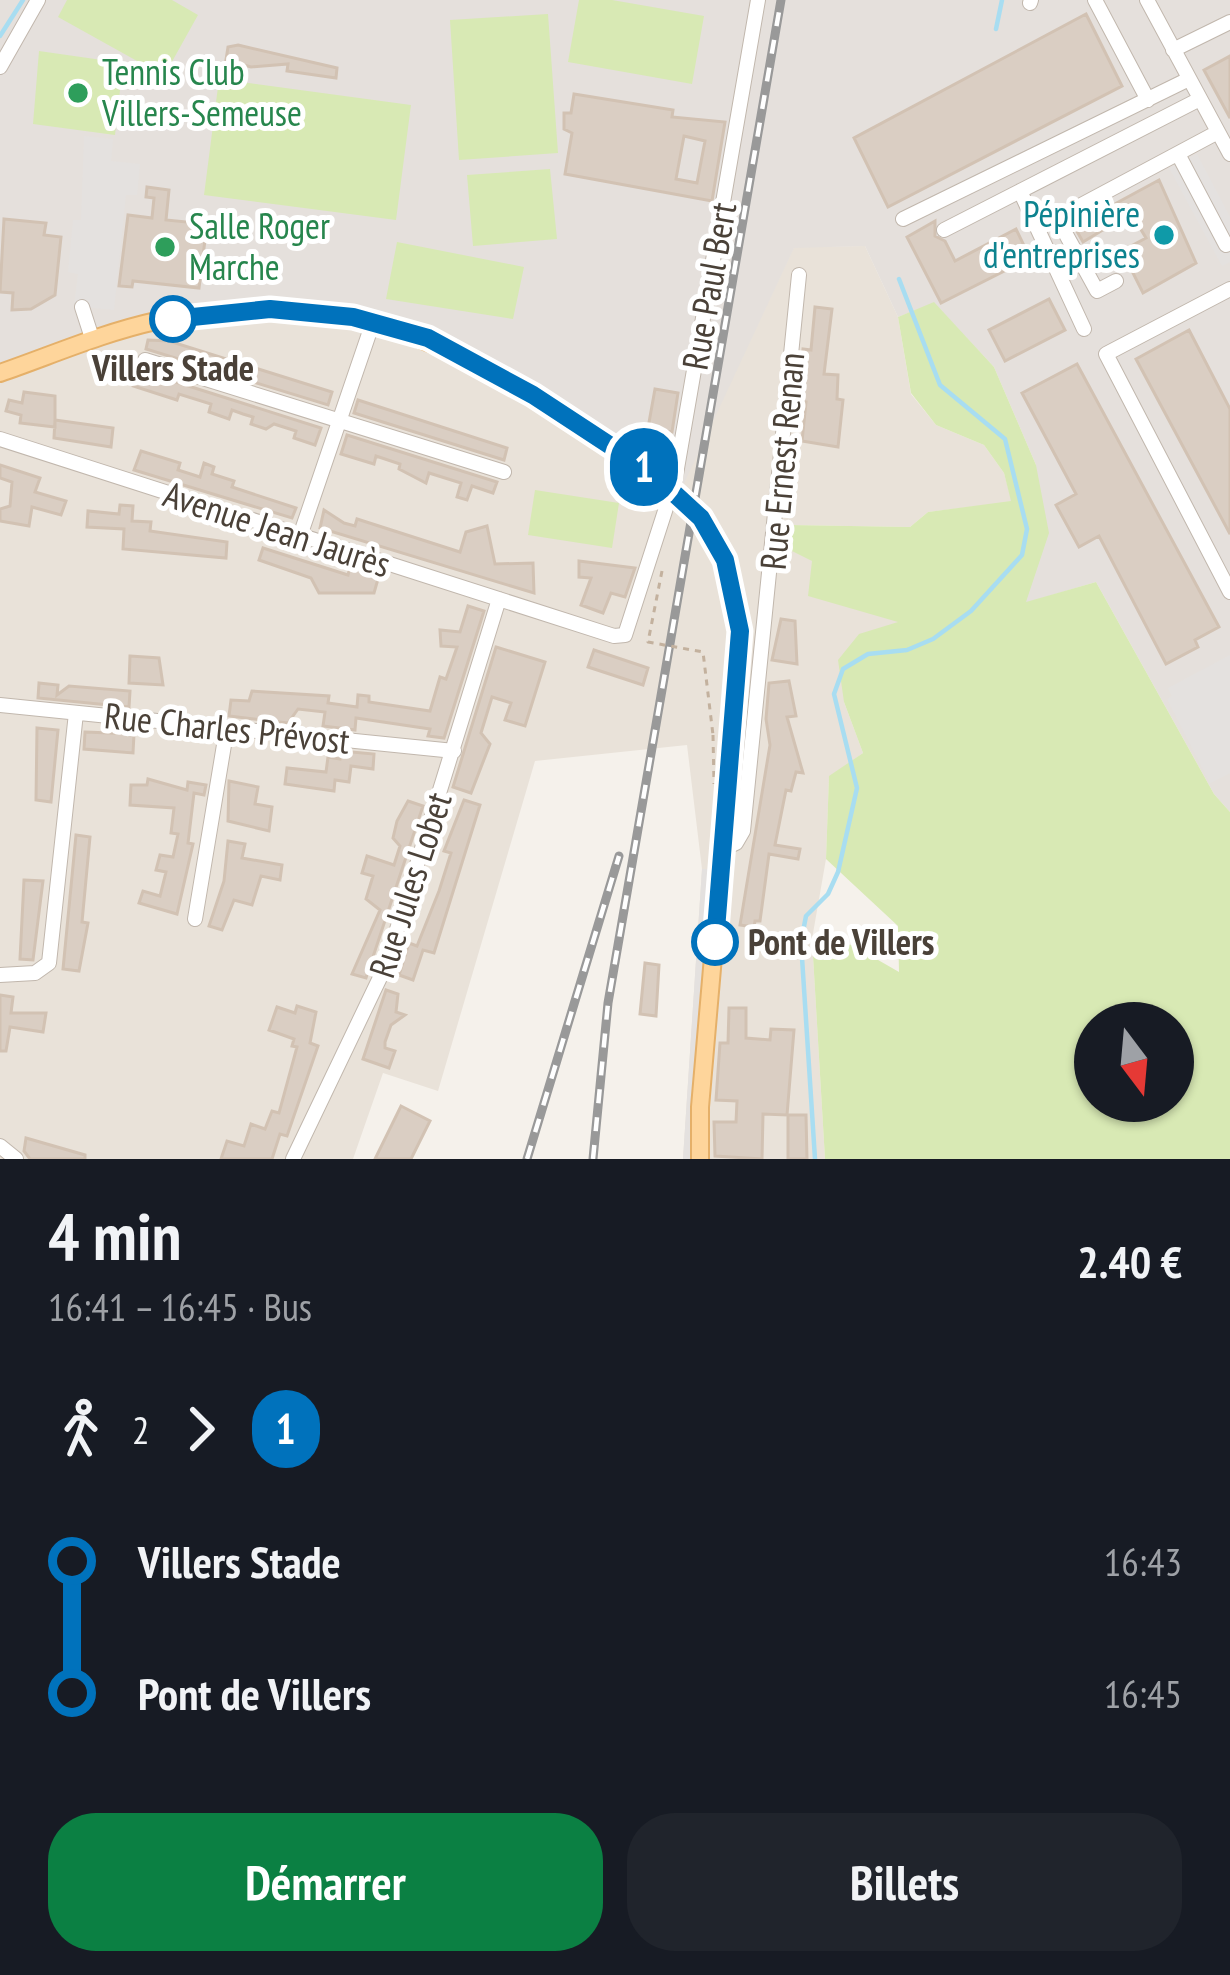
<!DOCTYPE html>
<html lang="fr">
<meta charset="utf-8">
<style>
:root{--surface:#171b24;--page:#20242c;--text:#f1f3f6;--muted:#9ea1a6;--accent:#0b8043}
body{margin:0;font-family:"PT Sans Narrow",sans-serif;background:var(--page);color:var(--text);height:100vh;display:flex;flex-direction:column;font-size:45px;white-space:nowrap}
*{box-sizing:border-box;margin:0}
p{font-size:39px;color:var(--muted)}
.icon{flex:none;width:66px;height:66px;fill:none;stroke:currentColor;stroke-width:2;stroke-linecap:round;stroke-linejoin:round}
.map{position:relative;height:1159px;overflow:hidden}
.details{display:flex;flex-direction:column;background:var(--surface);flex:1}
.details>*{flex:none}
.badge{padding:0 24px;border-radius:39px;font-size:42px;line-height:78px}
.needle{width:78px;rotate:164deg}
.tools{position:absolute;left:1074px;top:1002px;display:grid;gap:24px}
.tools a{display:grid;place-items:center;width:120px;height:120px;border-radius:50%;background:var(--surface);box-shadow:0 3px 9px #0004;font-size:60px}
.map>.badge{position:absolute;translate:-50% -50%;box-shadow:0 0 0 6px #fff}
.legs{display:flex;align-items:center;gap:18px;height:132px;padding:0 48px;font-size:39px}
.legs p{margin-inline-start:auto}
.headline{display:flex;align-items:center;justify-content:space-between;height:204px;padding:0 48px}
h1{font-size:66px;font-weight:800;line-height:90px}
.cta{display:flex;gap:24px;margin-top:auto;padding:24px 48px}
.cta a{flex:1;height:138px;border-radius:48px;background:var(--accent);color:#fff;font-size:48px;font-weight:800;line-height:138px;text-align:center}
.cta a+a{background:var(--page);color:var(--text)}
ul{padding:0 48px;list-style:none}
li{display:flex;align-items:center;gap:42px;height:132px;font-size:45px}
li i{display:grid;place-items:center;width:18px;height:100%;margin:0 15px;background:currentColor}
li i::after{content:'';width:30px;height:30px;margin:-15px;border:9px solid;border-radius:50%;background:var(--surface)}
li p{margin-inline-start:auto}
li:first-child i{background:linear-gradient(#0000 50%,currentColor 0)}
li:last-child i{background:linear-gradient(currentColor 50%,#0000 0)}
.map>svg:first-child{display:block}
.residential{fill:#e9e2d9}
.industrial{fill:#e5e0dc}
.green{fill:#d8e9b4;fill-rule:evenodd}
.parking{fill:#e4e1df}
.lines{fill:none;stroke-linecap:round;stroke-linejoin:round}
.stream{stroke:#a8ddf1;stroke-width:4.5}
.building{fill:#dacec3;stroke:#d2c2b3;stroke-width:3;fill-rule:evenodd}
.minor-casing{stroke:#c1b7ad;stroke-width:16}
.major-casing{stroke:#e5b069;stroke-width:20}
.path{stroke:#c3b19e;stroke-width:3;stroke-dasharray:6 6;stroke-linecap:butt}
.minor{stroke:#fff;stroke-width:14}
.major{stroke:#fed59b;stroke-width:16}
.rail-casing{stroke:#999;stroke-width:9}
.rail{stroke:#fff;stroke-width:4.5;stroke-dasharray:14;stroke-linecap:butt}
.major-bridge-casing{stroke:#e5b069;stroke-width:20;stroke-linecap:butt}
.path-bridge{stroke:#c3b19e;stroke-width:3;stroke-dasharray:6 6;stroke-linecap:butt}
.major-bridge{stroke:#fed59b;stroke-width:16}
.line-1-casing{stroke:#fff;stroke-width:27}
.line-1{stroke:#0072bc;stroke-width:18}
.leisure-dot{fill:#2e9e5b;stroke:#fff;stroke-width:4.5}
.culture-dot{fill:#0f9aa8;stroke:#fff;stroke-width:4.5}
.stop-1-dot{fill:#fff;stroke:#0072bc;stroke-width:6}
.labels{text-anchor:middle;stroke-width:10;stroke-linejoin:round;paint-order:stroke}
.leisure-label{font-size:36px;fill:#27864d;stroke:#fff;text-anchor:start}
.culture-label{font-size:36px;fill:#0d838f;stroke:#fff;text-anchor:end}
.street-label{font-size:36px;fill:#4a4138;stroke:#fff}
.stop-label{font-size:36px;font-weight:bold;fill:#4a4138;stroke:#fff}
</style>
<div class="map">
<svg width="1230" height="1159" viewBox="0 0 1230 1159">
<rect width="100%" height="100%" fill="#f5f1eb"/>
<path class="residential" d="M865,246L898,317L911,394L936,425L984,445L1004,473L1012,502L928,512L910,527L791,525L812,561L901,622L844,702L863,753L829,777L826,859L812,939L825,1159H683L702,869L687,745L535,761L438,1091L383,1073L353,1159H0V381L136,334L251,317L305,319L383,334L468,367L537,406L673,504L794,247Z"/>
<path class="industrial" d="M0,0H1230V812L1214,794L1096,582L1025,603L1036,465L994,367L934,303L898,317L865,246L794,248L674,505L537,406L468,367L383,334L305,319L251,317L188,324L136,334L0,381Z"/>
<path class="green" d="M67,0H172L198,15L164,76L58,17Z
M579,0H612L704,16L692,84L568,62Z
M548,14L558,153L459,160L450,20Z
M39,51L123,63L115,135L33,124Z
M219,79L411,105L396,220L204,195Z
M550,169L557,239L473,246L467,175Z
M397,242L524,267L513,319L386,299Z
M934,302L994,367L1036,465L1049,533L1026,602L1096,582L1214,794L1230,812V1159H825L812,939L852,945L899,972L898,926L826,859L829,776L863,753L844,702L838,660L859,634L898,622L808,596L812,561L786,548L790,525L910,527L928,512L1011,501L1004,473L984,445L936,425L911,393L898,317ZM1095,1023H1173V1101H1095Z
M535,490L619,503L612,548L528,535Z"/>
<path class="parking" d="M84,136L113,139L111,161L140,164L137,195H126L114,310L74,306L78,274L68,272L73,220H81Z
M1197,154L1230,217V262L1222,266L1169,168Z
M1230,655V773L1210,783L1167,699L1172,696L1168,688Z
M702,869H721L700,1159H683Z"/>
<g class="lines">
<path class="stream" d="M996,29L1002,0
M0,36L23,0
M815,1159L801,942L806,916L828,894L838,872L857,788L834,694L843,669L868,654L907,650L933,639L971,611L1022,555L1027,529L1005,439L940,385L899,279"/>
</g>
<path class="building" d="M1086,14L1122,86L888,207L854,138Z
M238,45L337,68L336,78L287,71L288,64L251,67L226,60L228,47Z
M1230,56V118L1204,70Z
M574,94L673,110L672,117L725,122L712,201L565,174L572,133L564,129V113H571ZM684,136L705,141L697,183L676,179Z
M1159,180L1196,263L1143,293L1122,251L1146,238L1131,213L1083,242L1074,226Z
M147,187L169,190L166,220L207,224L199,288L133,281L132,287L119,286L128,215L152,218L154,198L146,197Z
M4,219L46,223L44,235L61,237L55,295L31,309L12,310L13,293L0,292Z
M935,221V236L945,241L955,261L1016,229L1030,258L941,303L907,237Z
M1049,299L1065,330L1005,361L989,330Z
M815,307L832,309L824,374L838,375L837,399L843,400L838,447L802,441L806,402L798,401L800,381L803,349L811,350Z
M1189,330L1230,409V534L1136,359Z
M148,340L169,341L332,392L328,405L146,349Z
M1077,364L1219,627L1195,640L1198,647L1166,664L1099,536L1079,547L1056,505L1076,494L1022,393Z
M141,371L321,428L315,445L294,438L296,431L274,424L266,429L251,424L253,417L243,414L232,410L229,419L209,412L211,404L179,394L177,400L133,386V372Z
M655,389L678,393L672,432L648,428Z
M24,392L55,396V427L20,423L21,415L6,411L9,400L22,403Z
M358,400L507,448L504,460L354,413Z
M55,420L113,428L111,447L54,438Z
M347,435L497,482L493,493L472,486L467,500L457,497L461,483L429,473L426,483L399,469L400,464L376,456L374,464L341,454Z
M141,451L180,463L178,470L200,477L204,463L214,467L212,474L234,481L232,487L296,508L292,518L134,470Z
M0,465L40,478L35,492L66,501L61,515L32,507L29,526L0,521V509L10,506L12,482L0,478Z
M120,505L133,506L132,521L151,522L150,531L227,542L226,558L123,549L124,529L87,527L88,511L119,514Z
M324,510L344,523L355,526L357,519L460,552L466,532L487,526L495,564L533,563L534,593L320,528Z
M263,548L348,575L350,567L362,571L378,579L374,593H319L311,578L259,560Z
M579,561L635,568L625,597L611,593L603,613L581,605L591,578L579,577Z
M468,606L484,611L444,738L428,736L430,729L356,718L355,730L323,726L325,712L298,709L288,723L229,716L231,700L249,701L252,691L329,696L328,703L357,707L358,695L369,696V702L430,711L440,677L446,679L457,647L441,646L440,630L460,632Z
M781,619L795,621L797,664L772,660Z
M496,647L545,662L525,726L505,720L511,703L492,697L481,733L490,744L471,793L453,787Z
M594,650L648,668L643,685L588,667Z
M130,656L159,658L163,685L129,683Z
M789,681L796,716L787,717L803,773L796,772L791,791L786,790L775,845L800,849L798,859L769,854L760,921H755L754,927L740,925L770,745L766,719L769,683Z
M39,683L58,685L57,695L69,686L130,691L129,707L38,698Z
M37,728L58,730L51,802L36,800Z
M85,732L134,734L133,753L84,749Z
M341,751L374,754L373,769L351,766L349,782L335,780L334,791L285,784L287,768L326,772L328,757L340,759Z
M148,779L187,790L188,782L206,785L204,795L194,793L188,843L193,844L177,914L139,903L143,891L160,896L166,872L156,870L160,855L173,857L178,834L171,833L174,808L130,805L131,785H147Z
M229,781L258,787L255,804L272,807L269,831L228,821Z
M464,800L480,805L434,953L423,950L413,980L399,975L409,943L417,946L439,891L451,853L444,851Z
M408,801L423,806L366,978L352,974L380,910L366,899L373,876L362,873L367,856L394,865L400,846L393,838L397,821Z
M76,835L90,837L82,922L88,923L79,971L63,969Z
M228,841L245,844L242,858L282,865L280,880L261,876L252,905L234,900L222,930L209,926L224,881Z
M24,880L43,881L33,960L20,959Z
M645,963L659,965L656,1016L640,1014Z
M386,990L398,994L396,1012L405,1015L391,1025L385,1042V1048L395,1051L389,1068L363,1059Z
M0,995L13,997L11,1013H46L43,1032L10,1027L6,1051H0Z
M297,1006L316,1012L310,1043L318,1046L287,1136L280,1134L272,1159H221L227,1141L244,1146L251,1124L265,1129L272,1111L279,1113L297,1047L292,1046L294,1039L269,1030L277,1007L295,1013Z
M729,1008H746V1038L770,1040L771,1029L794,1030L787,1115L763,1114L762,1159L715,1156L714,1122H736L737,1101L716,1100L720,1043H728Z
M401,1106L430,1121L411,1159H375Z
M788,1115H806L807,1159H788Z
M26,1138L85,1155V1159H30L24,1151Z"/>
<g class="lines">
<g class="minor-casing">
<path id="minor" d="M1095,0L1148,100
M1147,0L1230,154
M1030,3L1031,0
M1173,50L1230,22
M0,67L38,0
M1178,154L1226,245
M1020,191L1084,329
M903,219L1189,79
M944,230L1200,99
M1116,281L1097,291L1057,218L1218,132
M1230,289L1106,354L1230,592
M82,307L92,338
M145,360L504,472
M0,439L614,636L625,635L675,480L758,0
M300,536L373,322
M0,705L454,751
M723,849L736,843L743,831L799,275
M195,919L227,727
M0,975L35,973L49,963L76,713
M0,1146L16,1159
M293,1159L386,965L499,599"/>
</g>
<g class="major-casing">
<path id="major" d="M0,373C52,355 102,333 156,321C366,277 486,363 652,473
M700,1159V1107L740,645L731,577"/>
</g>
<path class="path" d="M713,735L714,784"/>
<use href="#minor" class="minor"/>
<use href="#major" class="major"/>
<g class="rail-casing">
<path id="rail" d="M527,1159L619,856
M593,1159L608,1003L781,0"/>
</g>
<use href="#rail" class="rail"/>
<g class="major-bridge-casing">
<path id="major-bridge" d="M652,473L701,518L731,577"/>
</g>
<path class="path-bridge" d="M662,571L648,642L703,652L713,735"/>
<use href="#major-bridge" class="major-bridge"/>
</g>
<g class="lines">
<g class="line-1-casing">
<path id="line-1" d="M173,319L270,309L353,317L428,338L533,395L652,473L701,518L725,560L740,631L715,942"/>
</g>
<use href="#line-1" class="line-1"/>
</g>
<g class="leisure-dot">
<circle cx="78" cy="93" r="12"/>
<circle cx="165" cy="247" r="12"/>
</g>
<circle class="culture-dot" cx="1164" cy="235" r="12"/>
<g class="stop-1-dot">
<circle cx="173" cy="319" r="21"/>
<circle cx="715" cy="942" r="21"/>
</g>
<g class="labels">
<g class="leisure-label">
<text x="102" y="85">Tennis Club<tspan x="102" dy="41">Villers-Semeuse</tspan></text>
<text x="189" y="239">Salle Roger<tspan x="189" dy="41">Marche</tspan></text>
</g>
<g class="culture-label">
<text x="1140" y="227">Pépinière<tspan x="1140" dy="41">d'entreprises</tspan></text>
</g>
<g class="street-label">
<text transform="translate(709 286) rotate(-80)" y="13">Rue Paul Bert</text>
<text transform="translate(782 461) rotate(-85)" y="13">Rue Ernest Renan</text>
<text transform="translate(277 529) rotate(18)" y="13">Avenue Jean Jaurès</text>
<text transform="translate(227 728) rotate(6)" y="13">Rue Charles Prévost</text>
<text transform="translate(410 885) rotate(-72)" y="13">Rue Jules Lobet</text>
</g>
<g class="stop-label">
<text x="173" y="381">Villers Stade</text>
<text x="748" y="955" text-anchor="start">Pont de Villers</text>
</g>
</g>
</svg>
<div class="tools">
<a><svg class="needle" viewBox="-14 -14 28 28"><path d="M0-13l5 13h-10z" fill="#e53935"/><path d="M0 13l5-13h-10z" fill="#9ea1a6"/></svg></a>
</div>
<b class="badge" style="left:644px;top:467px;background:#0072bc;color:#fff">1</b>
</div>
<section class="details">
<div class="headline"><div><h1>4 min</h1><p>16:41 – 16:45 · Bus</p></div><b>2.40 €</b></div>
<div class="legs"><svg class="icon" aria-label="walk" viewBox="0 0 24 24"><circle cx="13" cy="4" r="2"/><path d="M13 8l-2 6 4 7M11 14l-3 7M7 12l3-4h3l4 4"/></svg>2<svg class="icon" aria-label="forward" viewBox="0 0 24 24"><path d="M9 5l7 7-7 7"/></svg><b class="badge" style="background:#0072bc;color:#fff">1</b></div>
<ul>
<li><i style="color:#0072bc"></i><b>Villers Stade</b><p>16:43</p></li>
<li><i style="color:#0072bc"></i><b>Pont de Villers</b><p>16:45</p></li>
</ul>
<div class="cta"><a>Démarrer</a><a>Billets</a></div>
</section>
